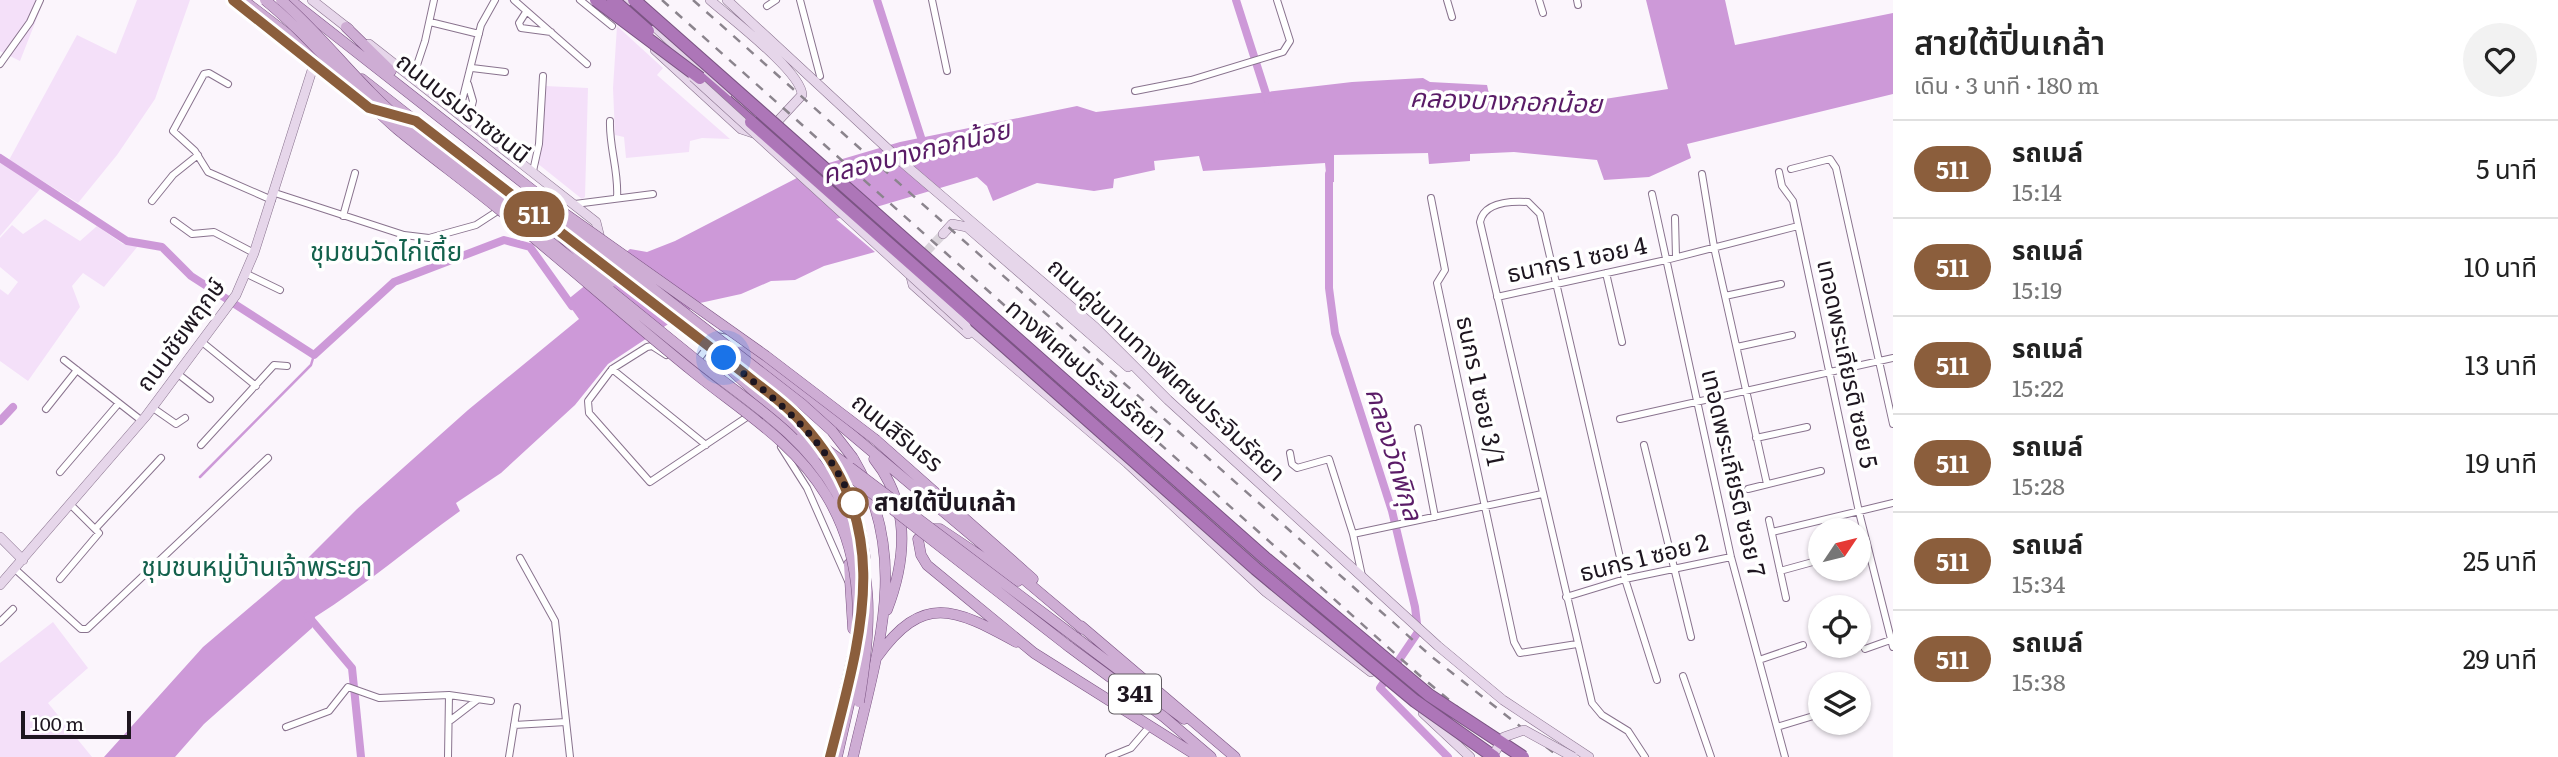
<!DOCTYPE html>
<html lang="th">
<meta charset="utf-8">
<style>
:root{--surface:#fff;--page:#f2f2f2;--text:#222;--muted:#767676;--line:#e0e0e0}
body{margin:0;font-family:Literata,"Noto Sans Thai",serif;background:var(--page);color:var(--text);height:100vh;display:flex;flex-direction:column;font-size:26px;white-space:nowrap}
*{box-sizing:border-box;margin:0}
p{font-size:23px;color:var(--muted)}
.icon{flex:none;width:38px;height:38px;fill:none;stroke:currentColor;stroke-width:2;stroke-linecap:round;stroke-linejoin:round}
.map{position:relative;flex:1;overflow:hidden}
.sheet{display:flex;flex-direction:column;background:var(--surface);width:665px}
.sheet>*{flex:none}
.badge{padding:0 14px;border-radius:23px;font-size:24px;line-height:46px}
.needle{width:46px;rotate:55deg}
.buttons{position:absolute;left:1808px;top:518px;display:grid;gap:14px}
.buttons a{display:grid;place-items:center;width:63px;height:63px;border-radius:50%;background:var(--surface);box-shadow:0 2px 5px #0004;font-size:35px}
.scale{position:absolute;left:21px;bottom:18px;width:110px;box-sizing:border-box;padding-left:7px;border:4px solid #1e1620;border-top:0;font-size:19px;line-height:24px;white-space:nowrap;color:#1e1620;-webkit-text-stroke:5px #fff;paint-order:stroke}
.you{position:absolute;width:35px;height:35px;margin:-18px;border:5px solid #fff;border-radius:50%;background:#1a73e8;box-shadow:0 0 0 10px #1a73e833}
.map>.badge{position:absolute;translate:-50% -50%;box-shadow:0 0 0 4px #fff}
.round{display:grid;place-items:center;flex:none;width:74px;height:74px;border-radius:37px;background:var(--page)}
.overview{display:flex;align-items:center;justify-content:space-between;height:119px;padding:0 21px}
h1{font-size:33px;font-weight:600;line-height:52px}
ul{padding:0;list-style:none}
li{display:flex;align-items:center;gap:21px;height:98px;padding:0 21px;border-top:2px solid var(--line)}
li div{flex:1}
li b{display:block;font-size:26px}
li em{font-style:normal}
li .badge{min-width:77px;font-weight:700;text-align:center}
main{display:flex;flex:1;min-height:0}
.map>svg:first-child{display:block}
.green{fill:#f4e0f9}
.water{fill:#cd99d8}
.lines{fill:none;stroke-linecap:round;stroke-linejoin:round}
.stream{stroke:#cd99d8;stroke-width:2.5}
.canal{stroke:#cd99d8;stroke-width:8}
.secondary-tunnel{stroke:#dad4db;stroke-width:9;stroke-dasharray:9 4.5;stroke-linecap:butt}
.street-casing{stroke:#89738e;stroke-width:8}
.secondary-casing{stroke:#89738e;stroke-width:10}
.primary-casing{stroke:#7b5483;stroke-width:11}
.highway-casing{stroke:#7b5483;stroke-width:14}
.street{stroke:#fff;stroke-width:6}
.secondary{stroke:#e6d6ea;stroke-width:9}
.primary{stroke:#ceadd4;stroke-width:10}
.highway{stroke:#ad76b8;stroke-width:12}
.rail{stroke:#8b848d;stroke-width:2.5;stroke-dasharray:9 9;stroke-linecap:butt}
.secondary-bridge-casing{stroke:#89738e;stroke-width:10;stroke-linecap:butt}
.primary-bridge-casing{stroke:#7b5483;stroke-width:11;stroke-linecap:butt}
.highway-bridge-casing{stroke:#7b5483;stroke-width:14;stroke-linecap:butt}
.secondary-bridge{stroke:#e6d6ea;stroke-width:9}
.primary-bridge{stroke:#ceadd4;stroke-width:10}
.highway-bridge{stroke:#ad76b8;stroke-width:12}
.line-casing{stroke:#fff;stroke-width:16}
.line{stroke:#8b5e3c;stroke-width:10}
.walk{stroke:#1e1620;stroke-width:7;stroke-dasharray:0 12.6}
.stop-dot{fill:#fff;stroke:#8b5e3c;stroke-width:3.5}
.labels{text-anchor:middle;stroke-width:7;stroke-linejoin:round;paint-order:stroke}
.shield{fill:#fff;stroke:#625c63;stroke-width:2}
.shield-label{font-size:23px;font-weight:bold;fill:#1e1620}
.street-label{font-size:24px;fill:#1e1620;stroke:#fff}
.stop-label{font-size:24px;font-weight:bold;fill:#1e1620;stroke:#fff;text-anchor:start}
.water-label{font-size:26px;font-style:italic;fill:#5a1c67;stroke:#fff}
.neighbourhood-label{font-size:26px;fill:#13614c;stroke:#fff}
</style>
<main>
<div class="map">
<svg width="1893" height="757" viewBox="0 0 1893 757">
<rect width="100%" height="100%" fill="#fbf5fc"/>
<path class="green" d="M0,0H44L20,61L0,51Z
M137,0H190L155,99L117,155L78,203L9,160L77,35L116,54Z
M617,26L663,68L657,75L730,139L702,138L690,141L689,152L626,158L624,137L615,135L613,88Z
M545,86L588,88L585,197L582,199L537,163Z
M0,162L41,188L0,236Z
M45,219L80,241L97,226L123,244L138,246L104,287L83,273L72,286L80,307L28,381L0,361V289L8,295L18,282L0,267V238L12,225L23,234Z
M53,622L88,668L48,703L92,757H0V663Z"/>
<path class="water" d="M1646,0H1725L1735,45L1893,13V94L1687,144L1691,158L1649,177L1604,180L1597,160L1514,152L1470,154V161L1429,164L1428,153L1334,155V182L1327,183L1325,163L1203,171L1199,156L1154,161L1155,170L1114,179L1113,188L1094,191L1037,183L993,201L987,186L977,177L836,219L875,252L824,266L795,280L771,281L741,294L700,303L608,364L575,405L501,473L456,503L460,511C411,546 366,585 315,617L312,628L204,724L175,757H104L203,647L308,558L357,509L468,410L579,319L566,301L630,249L647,252L675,241L822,165L900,142L1077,106L1096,112L1352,82L1423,78L1430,82L1487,85L1489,94L1538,103L1592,101L1668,89Z"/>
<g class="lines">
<path class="stream" d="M200,477L311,365L314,355"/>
<path class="canal" d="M877,0L925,150
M1236,0L1268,100
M0,158L127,241L162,247L191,276L314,355L394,282L504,240L530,247L572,306
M1329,174V288L1335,333L1392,511L1415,607L1418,632L1380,688L1448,757
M0,421L13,407
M308,616L352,668L361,757"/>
<path class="secondary-tunnel" d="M926,252L943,234"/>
<g class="street-casing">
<path id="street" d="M514,0L587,64
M580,0L612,26
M800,0L820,76
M932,0L947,71
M1447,0L1452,17
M1539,0L1543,13
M1577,0L1578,5
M767,6L776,0
M526,12L519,23L521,28L551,32
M430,22L479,34
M0,64L30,22L40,0
M472,68L505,72
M413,77L425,41L434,0
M228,84L209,73L204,74L173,131L195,151L208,172L272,200
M1135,91L1191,80L1283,52L1290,41L1277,0
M459,113L481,25L495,0
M468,120L473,101L468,84
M610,121C609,148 619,171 617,198
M1791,169L1830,159L1836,168L1893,424
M533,171L539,144L543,76
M1779,172L1782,186L1793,201L1859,512L1893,647
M1702,174L1714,247L1767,484
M275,193L404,235L429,238L476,225L496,212
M1652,194L1731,557L1785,757
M1431,198L1445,270L1437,283L1514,642L1520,653L1577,644
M152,201L173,175L198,155
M575,204L653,194
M343,216L355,173
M1675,218L1676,257
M174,221L192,234L214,232L254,253
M1606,273L1622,342
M247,274L280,290
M1725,296L1781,284
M1497,297L1666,260L1798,226
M202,342L256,386
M1737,347L1792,335
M666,355L652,346L647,347L612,369L588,401L589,413L650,482L747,417
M64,360L142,421
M697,361L716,336L728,338L744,349
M612,369L706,445
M178,374L210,399
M153,408L176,424L185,418
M46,409L77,370
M1620,419L1893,358
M1418,428L1435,517
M1756,438L1807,427
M201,445L274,365L287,366
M1644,445L1691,637
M781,447L807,488L848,581
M1290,453L1292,464L1297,468L1329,459L1353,534L1362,576
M60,472L119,403
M1748,489L1821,471
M1769,520L1786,598
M96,528L161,458
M1772,532L1893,503
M1353,534L1542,494
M520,558L555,621L570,757
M15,569L81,629H87L268,458
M1780,571L1820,560
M60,579L99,533L71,505
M1566,597L1625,579L1731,557
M0,622L13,609
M1865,649L1893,639
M1759,660L1803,645
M1683,676L1711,757
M451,720L477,700
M514,725L566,722
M286,727L329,711L348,687L379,698L449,695
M1777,727L1820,714
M448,757L449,695L491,701
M509,757L517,707
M1109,757L1131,748L1149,727
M1645,757L1628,731L1602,715L1592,703L1480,222C1484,202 1511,201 1528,202L1540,214L1625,579L1657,680"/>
</g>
<g class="secondary-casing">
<path id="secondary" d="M233,0L368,107
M312,0L349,29
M626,0L727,94
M727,0L903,163L1095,327L1168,400L1438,646L1503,700L1589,757
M369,44L596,222L601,242L591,263
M655,50L741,129L759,135L777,122L802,95C802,72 729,17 710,0
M943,234L952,224L967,227L1128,367
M910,273L913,285L968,334
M966,326L1127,463L1266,592L1371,672
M0,537L23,560
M0,585L146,416L236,295L254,253L314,64
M1423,713L1470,757"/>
</g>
<g class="primary-casing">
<path id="primary" d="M243,0L327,64
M290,0L540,196
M346,27L391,71
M362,79L557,232
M730,353L746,351L825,412L1083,629
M730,369L810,443L832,477
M876,440L1033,579
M853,458C912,558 877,652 853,757
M874,459C910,504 907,558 887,610
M843,480L861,532L865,557
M849,564L853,629
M1018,581L940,529H928L918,539L921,555L927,565L1034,653L1199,757
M1081,626L1235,757
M1075,637L1184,719
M1068,646L1164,717L1211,757
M877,657C923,593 954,608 1016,642
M830,757L852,658
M837,757L850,700"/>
</g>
<g class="highway-casing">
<path id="highway" d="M700,78L751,122"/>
</g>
<use href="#street" class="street"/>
<use href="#secondary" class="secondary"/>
<use href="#primary" class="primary"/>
<use href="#highway" class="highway"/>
<path class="rail" d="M662,0L1418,674L1517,757
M693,0L1432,657L1559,757"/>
<g class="secondary-bridge-casing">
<path id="secondary-bridge" d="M693,77L966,326
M1492,757L1504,737L1524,730L1573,757"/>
</g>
<g class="primary-bridge-casing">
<path id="primary-bridge" d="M265,0C313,39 350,89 397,129C431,157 467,183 501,211C567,264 630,321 696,374C743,412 794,442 826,495C866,560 861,629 850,700
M281,0C325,38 359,86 404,123C499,201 595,278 691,356C743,399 801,431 836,492C876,563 872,625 859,702
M540,196L766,356L876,440
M569,223L802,404L832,431L853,458
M557,232L611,282
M592,257L787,408L826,453
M801,438L1068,646
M823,447L1075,637"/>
</g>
<g class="highway-bridge-casing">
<path id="highway-bridge" d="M596,0L700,78
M613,0L648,31
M634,0L1265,558L1429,695L1523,757
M751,122L1256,569L1415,701L1494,757"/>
</g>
<use href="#secondary-bridge" class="secondary-bridge"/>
<use href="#primary-bridge" class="primary-bridge"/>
<use href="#highway-bridge" class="highway-bridge"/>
</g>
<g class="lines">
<g class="line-casing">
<path id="line" d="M233,0L369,108L416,121L745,374C764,390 786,404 802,423C897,527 861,635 830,757"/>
</g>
<use href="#line" class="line"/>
<path class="walk" d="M724,358C777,400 826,438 853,503"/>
</g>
<circle class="stop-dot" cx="853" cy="503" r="14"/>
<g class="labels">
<rect class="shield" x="1109" y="674.5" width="52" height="39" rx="5"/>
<g class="shield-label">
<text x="1135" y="702">341</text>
</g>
<g class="street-label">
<text transform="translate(463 108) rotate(38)" y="8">ถนนบรมราชชนนี</text>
<text transform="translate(1577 260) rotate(-12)" y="8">ธนากร 1 ซอย 4</text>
<text transform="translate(181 335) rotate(-54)" y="8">ถนนชัยพฤกษ์</text>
<text transform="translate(1847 364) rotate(78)" y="8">เทอดพระเกียรติ ซอย 5</text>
<text transform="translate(1166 370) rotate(43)" y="8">ถนนคู่ขนานทางพิเศษประจิมรัถยา</text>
<text transform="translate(1086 371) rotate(41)" y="8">ทางพิเศษประจิมรัถยา</text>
<text transform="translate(1480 391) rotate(78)" y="8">ธนกร 1 ซอย 3/1</text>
<text transform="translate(897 433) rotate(39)" y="8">ถนนสิรินธร</text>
<text transform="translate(1733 473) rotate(77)" y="8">เทอดพระเกียรติ ซอย 7</text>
<text transform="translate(1644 558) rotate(-14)" y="8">ธนกร 1 ซอย 2</text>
</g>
<g class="stop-label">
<text x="874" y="511">สายใต้ปิ่นเกล้า</text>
</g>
<g class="water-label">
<text transform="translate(1506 101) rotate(2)" y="9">คลองบางกอกน้อย</text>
<text transform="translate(916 152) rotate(-14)" y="9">คลองบางกอกน้อย</text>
<text transform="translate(1394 454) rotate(73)" y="9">คลองวัดพิกุล</text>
</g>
<g class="neighbourhood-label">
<text x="386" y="261">ชุมชนวัดไก่เตี้ย</text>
<text x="257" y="576">ชุมชนหมู่บ้านเจ้าพระยา</text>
</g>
</g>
</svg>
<div class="buttons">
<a><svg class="needle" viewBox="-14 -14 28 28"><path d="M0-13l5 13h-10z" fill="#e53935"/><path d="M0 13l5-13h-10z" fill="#767676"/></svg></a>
<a><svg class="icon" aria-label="locate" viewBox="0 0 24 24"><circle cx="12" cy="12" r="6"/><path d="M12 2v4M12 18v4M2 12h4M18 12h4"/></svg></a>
<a><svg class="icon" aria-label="layers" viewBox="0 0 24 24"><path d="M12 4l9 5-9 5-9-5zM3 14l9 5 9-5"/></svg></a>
</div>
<div class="scale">100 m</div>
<div class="you" style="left:724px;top:358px"></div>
<b class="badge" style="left:534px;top:214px;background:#8b5e3c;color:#fff">511</b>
</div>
<section class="sheet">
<div class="overview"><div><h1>สายใต้ปิ่นเกล้า</h1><p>เดิน · 3 นาที · 180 m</p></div><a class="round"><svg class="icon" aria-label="heart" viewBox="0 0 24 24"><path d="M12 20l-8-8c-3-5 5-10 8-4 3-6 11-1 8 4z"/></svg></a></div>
<ul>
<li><span class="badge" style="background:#8b5e3c;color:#fff">511</span><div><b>รถเมล์</b><p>15:14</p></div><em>5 นาที</em></li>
<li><span class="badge" style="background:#8b5e3c;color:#fff">511</span><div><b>รถเมล์</b><p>15:19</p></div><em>10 นาที</em></li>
<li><span class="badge" style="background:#8b5e3c;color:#fff">511</span><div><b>รถเมล์</b><p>15:22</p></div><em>13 นาที</em></li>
<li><span class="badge" style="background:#8b5e3c;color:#fff">511</span><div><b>รถเมล์</b><p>15:28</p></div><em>19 นาที</em></li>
<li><span class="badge" style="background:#8b5e3c;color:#fff">511</span><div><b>รถเมล์</b><p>15:34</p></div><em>25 นาที</em></li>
<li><span class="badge" style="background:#8b5e3c;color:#fff">511</span><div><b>รถเมล์</b><p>15:38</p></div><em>29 นาที</em></li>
</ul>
</section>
</main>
